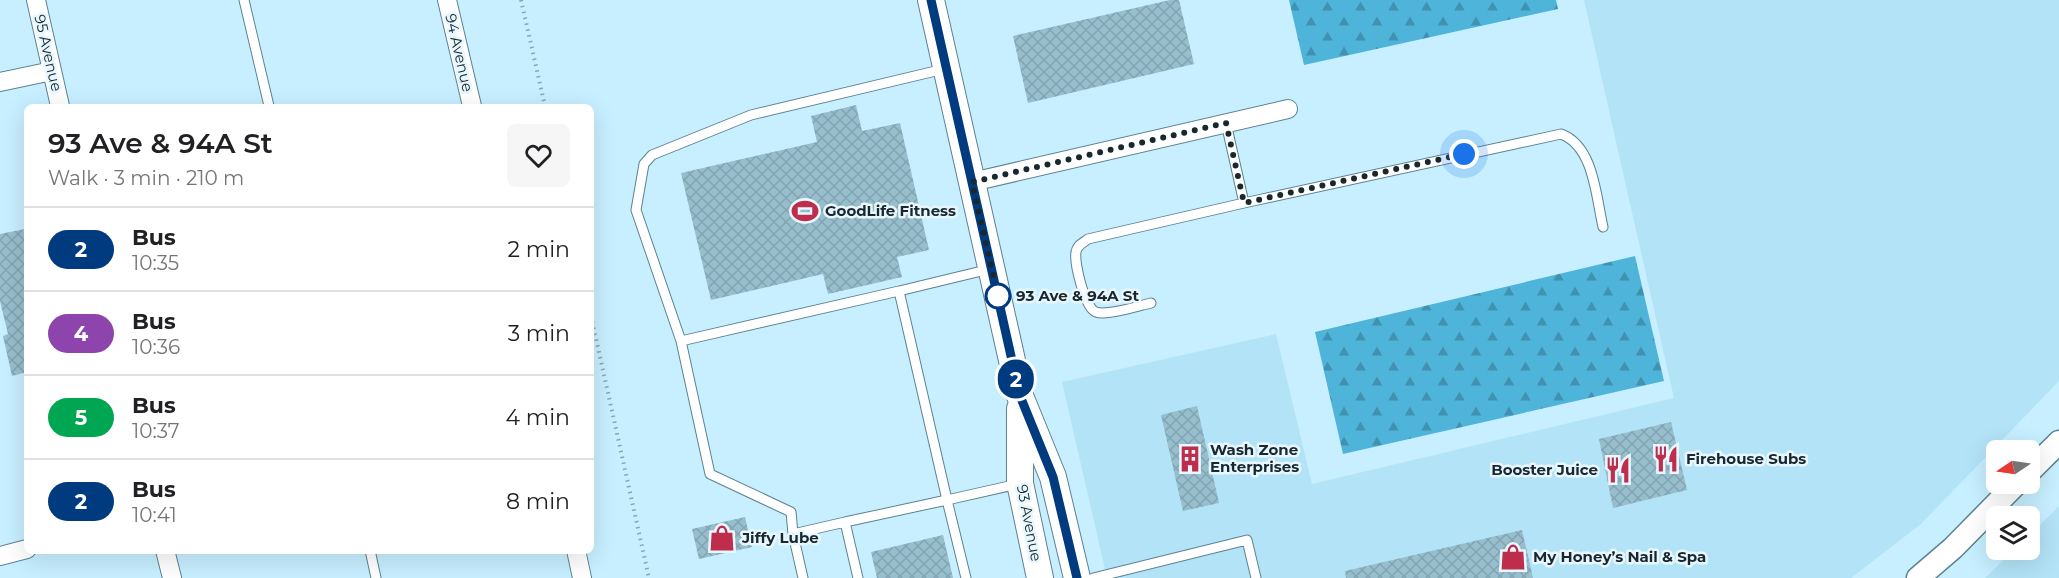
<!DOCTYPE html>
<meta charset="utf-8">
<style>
:root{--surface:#fff;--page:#f6f6f6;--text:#202124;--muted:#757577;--line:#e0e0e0}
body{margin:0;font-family:Montserrat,sans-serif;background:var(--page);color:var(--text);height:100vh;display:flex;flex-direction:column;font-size:22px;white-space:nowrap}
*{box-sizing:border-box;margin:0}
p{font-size:20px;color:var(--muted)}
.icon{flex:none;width:33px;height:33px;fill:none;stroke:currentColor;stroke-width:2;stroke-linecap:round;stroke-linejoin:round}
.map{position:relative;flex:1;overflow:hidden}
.side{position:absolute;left:24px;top:104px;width:570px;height:450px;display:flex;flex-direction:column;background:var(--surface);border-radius:9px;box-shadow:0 6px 24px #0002}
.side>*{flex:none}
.badge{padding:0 12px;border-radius:20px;font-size:21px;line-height:39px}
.needle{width:39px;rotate:257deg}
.buttons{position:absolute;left:1986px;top:440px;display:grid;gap:12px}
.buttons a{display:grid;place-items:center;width:54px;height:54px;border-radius:9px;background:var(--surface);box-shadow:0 6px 24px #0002;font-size:30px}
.you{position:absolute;width:30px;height:30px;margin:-15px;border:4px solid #fff;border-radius:50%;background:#1a73e8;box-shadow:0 0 0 9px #1a73e833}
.map>.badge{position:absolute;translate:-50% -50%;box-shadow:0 0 0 3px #fff}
.round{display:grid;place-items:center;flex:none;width:63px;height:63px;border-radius:9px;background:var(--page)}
.overview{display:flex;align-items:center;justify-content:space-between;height:102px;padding:0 24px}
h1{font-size:28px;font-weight:600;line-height:45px}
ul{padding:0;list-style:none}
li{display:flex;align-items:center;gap:18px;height:84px;padding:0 24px;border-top:2px solid var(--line)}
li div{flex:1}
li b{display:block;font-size:22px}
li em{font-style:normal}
li .badge{min-width:66px;font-weight:700;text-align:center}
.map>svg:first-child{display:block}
.built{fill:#b3e3f7}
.forest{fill:url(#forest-firs)}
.building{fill:url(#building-cross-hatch)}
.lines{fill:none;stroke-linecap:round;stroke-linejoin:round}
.service-casing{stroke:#5d8291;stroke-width:11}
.minor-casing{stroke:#5d8291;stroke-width:20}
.tertiary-casing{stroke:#5d8291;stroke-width:25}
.secondary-casing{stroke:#5d8291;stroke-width:28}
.path{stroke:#88a7b4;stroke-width:4;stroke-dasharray:1.5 4.5;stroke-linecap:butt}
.service{stroke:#fff;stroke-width:9}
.minor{stroke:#fff;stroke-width:18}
.tertiary{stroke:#fff;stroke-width:22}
.secondary{stroke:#fff;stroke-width:26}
.line-casing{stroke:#fff;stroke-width:14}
.line{stroke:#003b80;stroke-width:9}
.walk{stroke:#19282e;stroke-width:6;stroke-dasharray:0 10.8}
.stop-dot{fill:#fff;stroke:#003b80;stroke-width:3}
.labels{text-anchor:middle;stroke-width:5;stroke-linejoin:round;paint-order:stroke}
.street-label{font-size:15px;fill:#19282e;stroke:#e8f7fe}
.poi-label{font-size:15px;font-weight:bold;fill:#19282e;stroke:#e8f7fe;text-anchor:start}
.stop-label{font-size:15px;font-weight:bold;fill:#19282e;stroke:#e8f7fe;text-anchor:start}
</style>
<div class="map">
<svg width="2059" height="578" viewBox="0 0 2059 578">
<defs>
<pattern id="forest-firs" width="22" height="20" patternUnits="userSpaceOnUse" patternTransform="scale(1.5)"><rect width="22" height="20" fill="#4eb4d9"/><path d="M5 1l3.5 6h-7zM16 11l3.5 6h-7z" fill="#4092b0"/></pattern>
<pattern id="building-cross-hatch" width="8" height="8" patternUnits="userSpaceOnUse" patternTransform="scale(1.5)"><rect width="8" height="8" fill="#97becd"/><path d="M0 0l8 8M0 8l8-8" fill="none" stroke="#82a3b0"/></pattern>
</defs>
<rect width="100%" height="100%" fill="#c7efff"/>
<path class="built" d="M1584,0H2059V381L1921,524L1851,578H1107L1062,382L1276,334L1312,484L1674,398Z
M2059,506V578H1985L2015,549H2030V535Z"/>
<path class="forest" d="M1289,0H1556L1558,9L1304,65Z
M1635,256L1664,381L1343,454L1315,332Z"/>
<path class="building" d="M1170,0H1179L1194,64L1028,103L1013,36Z
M856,105L862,131L900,123L929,250L897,257L902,277L828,294L823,274L711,300L681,173L817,142L811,116Z
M25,229L27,372L12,376L3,336L8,334L0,301V234Z
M1197,406L1219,503L1183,511L1161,415Z
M1671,422L1687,490L1613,508L1599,439Z
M745,517L752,547L699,559L692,529Z
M1522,530L1533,578H1346L1345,571Z
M943,535L953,578H877L871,552Z"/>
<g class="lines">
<g class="service-casing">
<path id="service" d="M244,0L269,106
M1226,123L1244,203L1561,134C1594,146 1596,197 1603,227
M899,291L681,341L636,210L644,164L652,155L751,115L944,69
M1151,303C1138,306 1107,316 1096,312C1085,309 1074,263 1076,252C1077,245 1083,243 1088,239L1244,203
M681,341L710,474L791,512L793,534L845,522
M793,534L803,578
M370,550L376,578
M858,578L845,522L947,500L899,291L990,269
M966,578L947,500L1018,484
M1093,578L1247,540L1256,578"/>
</g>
<g class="minor-casing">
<path id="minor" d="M36,0L60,106
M447,0L472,106
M0,82L52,71
M972,182L1288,109
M165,550L172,578
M576,550L582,578
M0,556L27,549"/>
</g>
<g class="tertiary-casing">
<path id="tertiary" d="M2030,471L2059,442
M1918,578L1953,548L2017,483"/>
</g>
<g class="secondary-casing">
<path id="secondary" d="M931,0L1020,396L1053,477L1077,578
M1020,409V483L1040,578"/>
</g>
<path class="path" d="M521,0L545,106
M591,316L649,578"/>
<use href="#service" class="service"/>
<use href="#minor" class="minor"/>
<use href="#tertiary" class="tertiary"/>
<use href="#secondary" class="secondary"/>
</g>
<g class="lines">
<g class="line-casing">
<path id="line" d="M931,0L1020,396L1053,477L1077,578"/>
</g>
<use href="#line" class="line"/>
<path class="walk" d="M998,296L972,182L1226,123L1244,203L1464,154"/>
</g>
<defs>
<g id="stadium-bare" transform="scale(2.07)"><path d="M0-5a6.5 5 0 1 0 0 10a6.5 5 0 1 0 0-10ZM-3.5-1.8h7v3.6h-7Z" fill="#be2d4b" stroke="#e8f7fe" stroke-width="2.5" paint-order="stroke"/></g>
<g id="building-bare" transform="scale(2.07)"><path d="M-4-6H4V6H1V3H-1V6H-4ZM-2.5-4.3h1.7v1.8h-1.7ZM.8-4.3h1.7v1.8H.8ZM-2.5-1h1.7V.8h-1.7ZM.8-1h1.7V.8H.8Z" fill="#be2d4b" stroke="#e8f7fe" stroke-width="2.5" paint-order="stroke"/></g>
<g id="restaurant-bare" transform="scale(2.07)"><path d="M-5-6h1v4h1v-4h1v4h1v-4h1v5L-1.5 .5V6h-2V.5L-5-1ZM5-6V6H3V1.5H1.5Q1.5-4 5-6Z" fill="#be2d4b" stroke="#e8f7fe" stroke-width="2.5" paint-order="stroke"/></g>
<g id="shop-bare" transform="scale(2.07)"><path d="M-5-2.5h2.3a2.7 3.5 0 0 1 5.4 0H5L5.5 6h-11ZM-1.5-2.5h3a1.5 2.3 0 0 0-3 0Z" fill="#be2d4b" stroke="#e8f7fe" stroke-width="2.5" paint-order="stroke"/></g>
</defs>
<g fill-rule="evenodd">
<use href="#stadium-bare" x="805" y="211"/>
<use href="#building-bare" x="1190" y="459"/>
<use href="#restaurant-bare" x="1666" y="459"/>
<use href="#restaurant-bare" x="1618" y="470"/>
<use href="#shop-bare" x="722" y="538"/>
<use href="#shop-bare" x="1513" y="557"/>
</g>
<circle class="stop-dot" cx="998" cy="296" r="12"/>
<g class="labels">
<g class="street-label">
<text transform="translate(48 53) rotate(77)" y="5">95 Avenue</text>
<text transform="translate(459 53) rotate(77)" y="5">94 Avenue</text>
<text transform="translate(1029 523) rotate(79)" y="5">93 Avenue</text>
</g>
<g class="poi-label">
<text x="825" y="216">GoodLife Fitness</text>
<text x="1210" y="455">Wash Zone<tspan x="1210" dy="17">Enterprises</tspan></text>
<text x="1686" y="464">Firehouse Subs</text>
<text x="1598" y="475" text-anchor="end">Booster Juice</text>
<text x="742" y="543">Jiffy Lube</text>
<text x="1533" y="562">My Honey’s Nail &amp; Spa</text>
</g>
<g class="stop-label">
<text x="1016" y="301">93 Ave &amp; 94A St</text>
</g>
</g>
</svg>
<div class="buttons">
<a><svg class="needle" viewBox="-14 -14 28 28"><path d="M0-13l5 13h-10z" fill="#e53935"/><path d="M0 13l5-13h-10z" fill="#757577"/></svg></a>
<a><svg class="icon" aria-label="layers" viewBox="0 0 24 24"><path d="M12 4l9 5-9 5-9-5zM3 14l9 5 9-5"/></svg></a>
</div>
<div class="you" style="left:1464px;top:154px"></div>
<b class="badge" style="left:1016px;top:379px;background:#003b80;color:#fff">2</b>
<section class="side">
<div class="overview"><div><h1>93 Ave &amp; 94A St</h1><p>Walk · 3 min · 210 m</p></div><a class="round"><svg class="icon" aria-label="heart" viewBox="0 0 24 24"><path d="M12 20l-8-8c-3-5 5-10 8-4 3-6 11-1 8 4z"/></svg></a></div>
<ul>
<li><span class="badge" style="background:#003b80;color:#fff">2</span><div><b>Bus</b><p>10:35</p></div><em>2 min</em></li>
<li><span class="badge" style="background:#8e44ad;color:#fff">4</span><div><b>Bus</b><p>10:36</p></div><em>3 min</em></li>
<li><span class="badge" style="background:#00a651;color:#fff">5</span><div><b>Bus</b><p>10:37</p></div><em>4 min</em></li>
<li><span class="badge" style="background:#003b80;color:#fff">2</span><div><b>Bus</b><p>10:41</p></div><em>8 min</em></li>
</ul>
</section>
</div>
